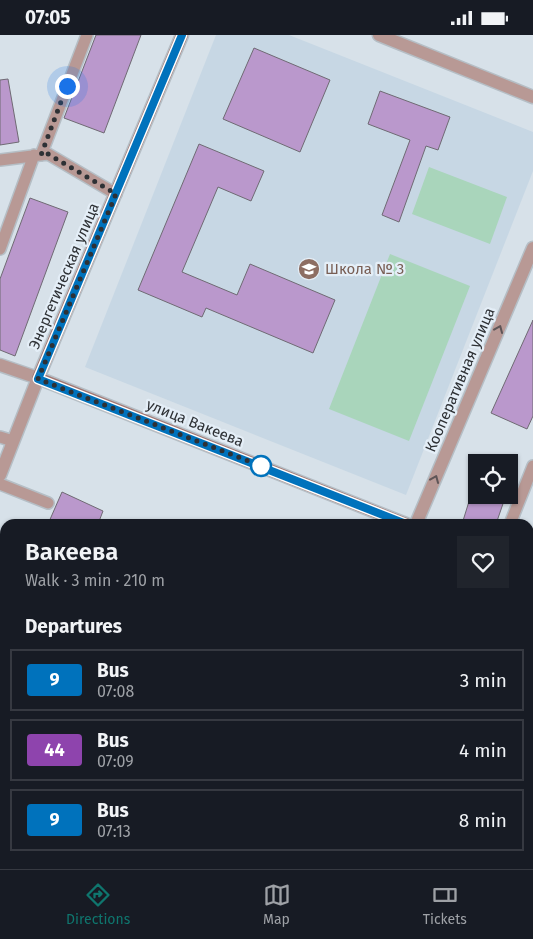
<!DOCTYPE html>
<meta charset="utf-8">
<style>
:root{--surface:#171b24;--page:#20242c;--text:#f1f3f6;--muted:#9ea1a6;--line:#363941;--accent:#0f766e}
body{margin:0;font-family:"Fira Sans",sans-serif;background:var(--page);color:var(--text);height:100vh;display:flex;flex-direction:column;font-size:19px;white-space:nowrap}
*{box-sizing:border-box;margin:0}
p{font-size:16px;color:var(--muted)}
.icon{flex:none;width:28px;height:28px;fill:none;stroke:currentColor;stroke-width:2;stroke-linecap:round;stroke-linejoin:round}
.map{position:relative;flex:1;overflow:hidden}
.panel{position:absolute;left:0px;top:484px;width:534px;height:351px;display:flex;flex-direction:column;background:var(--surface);border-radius:15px 15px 0 0;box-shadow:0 1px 4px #0004}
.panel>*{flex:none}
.badge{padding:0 10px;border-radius:4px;font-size:18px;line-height:32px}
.tools{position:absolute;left:468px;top:419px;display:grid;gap:10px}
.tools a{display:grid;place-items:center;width:50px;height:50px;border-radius:0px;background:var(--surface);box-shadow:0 1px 4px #0004;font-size:25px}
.you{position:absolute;width:25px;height:25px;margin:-12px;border:4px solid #fff;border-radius:50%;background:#1a73e8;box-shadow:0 0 0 8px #1a73e833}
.map>.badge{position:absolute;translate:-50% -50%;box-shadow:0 0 0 2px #fff}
h2{padding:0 25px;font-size:19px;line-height:45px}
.round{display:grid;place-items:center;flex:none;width:52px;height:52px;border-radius:0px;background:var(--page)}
.head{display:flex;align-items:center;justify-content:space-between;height:85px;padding:0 25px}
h1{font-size:24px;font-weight:600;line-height:38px}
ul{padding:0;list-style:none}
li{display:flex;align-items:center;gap:15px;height:62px;margin:0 10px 8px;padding:0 15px;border:2px solid var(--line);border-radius:0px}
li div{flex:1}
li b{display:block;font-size:19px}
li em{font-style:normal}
li .badge{min-width:55px;font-weight:700;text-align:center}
.status{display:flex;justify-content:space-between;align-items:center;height:35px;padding:0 25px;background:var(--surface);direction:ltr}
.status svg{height:14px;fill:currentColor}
.tabs{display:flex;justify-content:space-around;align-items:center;height:70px;border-top:1px solid var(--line);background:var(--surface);font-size:14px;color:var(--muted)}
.tabs a{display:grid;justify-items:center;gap:2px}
.tabs .current{color:var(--accent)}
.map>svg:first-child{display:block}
.built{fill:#c7d7e4}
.green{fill:#a9d5bb}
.building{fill:#ba98cc;stroke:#6f6a73}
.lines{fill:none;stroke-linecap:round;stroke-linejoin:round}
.lane-casing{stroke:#b5bec5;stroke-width:14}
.street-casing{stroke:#b5bec5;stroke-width:15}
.secondary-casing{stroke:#b5bec5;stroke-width:15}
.lane{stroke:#b89995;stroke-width:11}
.street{stroke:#b89995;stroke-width:12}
.secondary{stroke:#a37671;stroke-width:12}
.oneway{stroke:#5e5557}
.line-casing{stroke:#fff;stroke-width:11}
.line{stroke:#0072bc;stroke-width:8}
.walk{stroke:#2e3135;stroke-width:5;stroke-dasharray:0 9}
.stop-dot{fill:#fff;stroke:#0072bc;stroke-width:2.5}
.labels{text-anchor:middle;stroke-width:4.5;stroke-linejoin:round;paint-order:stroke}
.education-label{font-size:15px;fill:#785e54;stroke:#e4eef7;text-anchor:start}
.street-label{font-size:15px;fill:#2e3135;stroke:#e4eef7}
</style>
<div class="status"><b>07:05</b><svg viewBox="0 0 49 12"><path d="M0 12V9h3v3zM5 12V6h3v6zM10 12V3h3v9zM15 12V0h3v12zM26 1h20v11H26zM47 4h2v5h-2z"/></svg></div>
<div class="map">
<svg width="533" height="834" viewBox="0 0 533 834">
<rect width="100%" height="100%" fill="#d7e1e9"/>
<path class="built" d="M216,0H289L533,97V136L406,460L85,332Z"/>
<path class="green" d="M429,132L507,162L490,209L412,179Z
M390,219L470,251L409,406L329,374Z"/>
<path class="building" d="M96,0H141L104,98L64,83Z
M254,13L330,45L300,117L223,84Z
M8,44L19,107L0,110V45Z
M380,56L450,82L438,115L426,111L399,187L382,180L410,105L368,89Z
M199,109L264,136L251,166L218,152L182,237L237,260L250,229L335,265L313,318L206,273L202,282L138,255Z
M30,163L68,177L15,321L0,315V244Z
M533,285V381L527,394L491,378Z
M62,457L103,476L98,489H48Z
M471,460H506L496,489H462Z"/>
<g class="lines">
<g class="lane-casing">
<path id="lane" d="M41,120L87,0
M0,125L48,119L116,159
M0,214L34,120
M0,402L13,406
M0,449L48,468
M510,489L533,431
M0,607L5,609
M4,775L5,773
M375,834L377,830"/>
</g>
<g class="street-casing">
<path id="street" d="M379,0L533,62
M0,330L38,343L0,440
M416,489L533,213
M529,536L533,537"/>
</g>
<g class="secondary-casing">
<path id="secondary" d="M182,0L38,343L406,489
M277,834L279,830"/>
</g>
<use href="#lane" class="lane"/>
<use href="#street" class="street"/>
<use href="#secondary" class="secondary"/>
</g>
<defs><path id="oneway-chevron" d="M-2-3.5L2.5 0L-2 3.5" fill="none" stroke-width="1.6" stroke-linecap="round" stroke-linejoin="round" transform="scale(1.25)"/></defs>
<g class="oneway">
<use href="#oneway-chevron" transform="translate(499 294) rotate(-67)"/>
<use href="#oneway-chevron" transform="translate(435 444) rotate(-67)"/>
</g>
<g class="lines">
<g class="line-casing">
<path id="line" d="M182,0L38,344L406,489"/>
</g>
<use href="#line" class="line"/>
<path class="walk" d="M67,51L41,120L48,119L116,159L38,344L261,431"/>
</g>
<defs>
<g id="school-disc" transform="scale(1.125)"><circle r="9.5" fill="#8d6e63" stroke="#e4eef7"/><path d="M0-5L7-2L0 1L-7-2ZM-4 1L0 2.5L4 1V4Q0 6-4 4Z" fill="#fff"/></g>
</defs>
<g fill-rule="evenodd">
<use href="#school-disc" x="309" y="234"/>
</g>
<circle class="stop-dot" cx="261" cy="431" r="10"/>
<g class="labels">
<g class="education-label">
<text x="325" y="239">Школа № 3</text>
</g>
<g class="street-label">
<text transform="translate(64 241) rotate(-67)" y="5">Энергетическая улица</text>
<text transform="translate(460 345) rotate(-67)" y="5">Кооперативная улица</text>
<text transform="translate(195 388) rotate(22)" y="5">улица Вакеева</text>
</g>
</g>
</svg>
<div class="tools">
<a><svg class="icon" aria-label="locate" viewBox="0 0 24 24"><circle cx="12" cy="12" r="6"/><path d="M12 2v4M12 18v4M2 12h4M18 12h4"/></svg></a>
</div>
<div class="you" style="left:67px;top:51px"></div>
<section class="panel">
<div class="head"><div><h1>Вакеева</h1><p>Walk · 3 min · 210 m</p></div><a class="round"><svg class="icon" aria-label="heart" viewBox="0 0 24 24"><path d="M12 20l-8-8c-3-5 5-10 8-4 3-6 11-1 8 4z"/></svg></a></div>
<h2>Departures</h2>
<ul>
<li><span class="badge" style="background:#0072bc;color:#fff">9</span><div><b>Bus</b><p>07:08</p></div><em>3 min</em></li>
<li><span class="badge" style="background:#8e44ad;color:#fff">44</span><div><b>Bus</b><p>07:09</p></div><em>4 min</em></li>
<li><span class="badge" style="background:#0072bc;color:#fff">9</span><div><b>Bus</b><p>07:13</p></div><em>8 min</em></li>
</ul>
</section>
</div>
<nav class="tabs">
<a class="current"><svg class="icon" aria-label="directions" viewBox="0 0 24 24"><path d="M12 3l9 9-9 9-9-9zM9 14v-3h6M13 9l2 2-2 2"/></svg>Directions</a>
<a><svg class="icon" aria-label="map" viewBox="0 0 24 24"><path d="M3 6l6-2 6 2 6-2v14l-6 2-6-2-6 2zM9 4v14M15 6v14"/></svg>Map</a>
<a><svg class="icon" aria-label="tickets" viewBox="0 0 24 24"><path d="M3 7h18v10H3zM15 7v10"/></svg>Tickets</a>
</nav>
